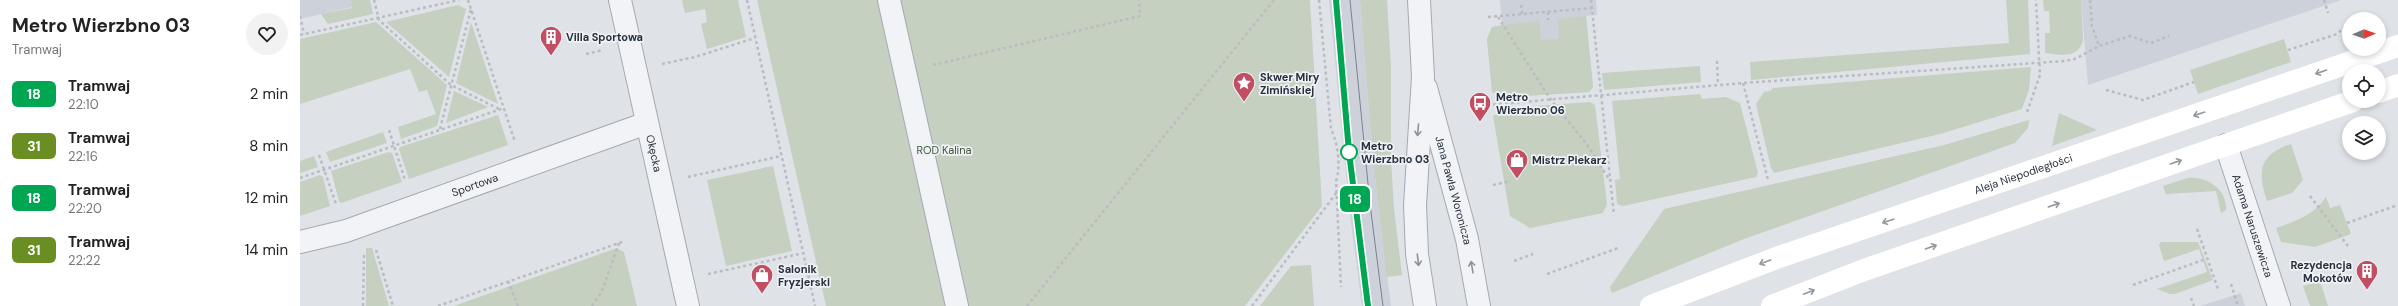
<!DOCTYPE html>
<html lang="pl">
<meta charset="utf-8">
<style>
:root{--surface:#fff;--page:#f2f2f2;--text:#222;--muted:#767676}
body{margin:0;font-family:"DM Sans",sans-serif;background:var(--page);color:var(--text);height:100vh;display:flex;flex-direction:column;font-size:15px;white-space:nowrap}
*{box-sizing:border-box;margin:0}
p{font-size:13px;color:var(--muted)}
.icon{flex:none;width:22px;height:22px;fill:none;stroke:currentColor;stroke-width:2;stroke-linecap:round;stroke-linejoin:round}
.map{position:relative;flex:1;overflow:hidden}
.panel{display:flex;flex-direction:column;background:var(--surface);width:300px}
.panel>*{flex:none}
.badge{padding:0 8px;border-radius:6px;font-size:14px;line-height:26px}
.needle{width:26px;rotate:88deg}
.controls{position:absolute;left:2042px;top:12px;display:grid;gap:8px}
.controls a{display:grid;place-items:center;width:44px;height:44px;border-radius:50%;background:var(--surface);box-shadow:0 2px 6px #0003;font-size:20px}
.map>.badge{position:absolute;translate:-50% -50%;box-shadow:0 0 0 2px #fff}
.round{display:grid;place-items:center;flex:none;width:42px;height:42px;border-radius:21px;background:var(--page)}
.summary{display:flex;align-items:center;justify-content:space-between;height:68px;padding:0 12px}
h1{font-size:19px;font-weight:700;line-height:30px}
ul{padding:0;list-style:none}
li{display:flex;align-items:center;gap:12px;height:52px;padding:0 12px}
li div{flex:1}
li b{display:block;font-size:15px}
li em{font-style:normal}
li .badge{min-width:44px;font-weight:700;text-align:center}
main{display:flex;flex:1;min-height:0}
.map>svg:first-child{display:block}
.built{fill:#cdd1d9}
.green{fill:#c5d0c1}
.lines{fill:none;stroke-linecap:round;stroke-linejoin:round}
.pedestrian-casing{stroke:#a5a9b1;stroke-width:24}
.minor-casing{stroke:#a5a9b1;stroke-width:24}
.tertiary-casing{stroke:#a5a9b1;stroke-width:24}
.path{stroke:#b9bdc2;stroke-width:2.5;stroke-dasharray:3 3;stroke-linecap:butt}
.pedestrian{stroke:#f1f3f6;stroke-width:22}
.minor{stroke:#f1f3f6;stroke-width:22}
.tertiary{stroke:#f1f3f6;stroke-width:22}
.secondary{stroke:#fff;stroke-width:22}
.tram{stroke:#7a828f;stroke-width:1}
.oneway{stroke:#94989e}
.oneway2{stroke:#8d929a}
.line-casing{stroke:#fff;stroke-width:9}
.line{stroke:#00a651;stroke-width:6}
.stop-dot{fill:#fff;stroke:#00a651;stroke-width:2}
.labels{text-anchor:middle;stroke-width:3.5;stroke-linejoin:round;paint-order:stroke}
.poi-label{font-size:11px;font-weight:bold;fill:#29313d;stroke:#eef1f5;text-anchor:start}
.stop-label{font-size:11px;font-weight:bold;fill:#29313d;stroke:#eef1f5;text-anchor:start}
.park-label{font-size:11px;fill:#3e5738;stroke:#eef1f5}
.street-label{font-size:11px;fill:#29313d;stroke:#eef1f5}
</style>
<main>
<section class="panel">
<div class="summary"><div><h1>Metro Wierzbno 03</h1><p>Tramwaj</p></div><a class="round"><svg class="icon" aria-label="heart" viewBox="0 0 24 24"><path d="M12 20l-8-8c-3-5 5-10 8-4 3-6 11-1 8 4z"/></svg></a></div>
<ul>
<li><span class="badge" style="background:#00a651;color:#fff">18</span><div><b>Tramwaj</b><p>22:10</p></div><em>2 min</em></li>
<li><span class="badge" style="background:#6b8e23;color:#fff">31</span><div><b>Tramwaj</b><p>22:16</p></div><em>8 min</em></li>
<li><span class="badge" style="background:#00a651;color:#fff">18</span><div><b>Tramwaj</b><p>22:20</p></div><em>12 min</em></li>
<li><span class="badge" style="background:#6b8e23;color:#fff">31</span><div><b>Tramwaj</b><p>22:22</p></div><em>14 min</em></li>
</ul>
</section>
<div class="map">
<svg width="2098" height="306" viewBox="0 0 2098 306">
<rect width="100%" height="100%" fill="#dfe2e7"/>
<path class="built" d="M0,0H51L52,7L0,19Z
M1029,0H1060L1073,160L1091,306H1062L1051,223Z
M1200,0H1296L1297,15L1286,16L1293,87L1289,92L1206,97L1192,92L1187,39L1192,27L1202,25Z
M1781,0H2041L1788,85Z
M1941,293L1945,306H1900Z"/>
<path class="green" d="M51,0H70L73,14L28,24L21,14L52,8Z
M382,0H438L446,37L407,49L401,24L407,22L405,9L385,13Z
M457,0H1010L1022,206L945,306H526Z
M1060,0H1087L1091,66V159L1094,209L1102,275L1087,277L1073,160Z
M1706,0H1728L1730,54L1451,80L1450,62L1709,43Z
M1743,0H1781L1783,39C1780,59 1760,55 1745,53V33H1750L1749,11H1744Z
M158,5L166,9L149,77L86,22Z
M1286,16L1293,87L1289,92L1206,97L1192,92L1187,39L1192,27L1239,20L1241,40L1259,39L1258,19Z
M76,22L147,85L137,126L101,139L98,127L136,114L127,90L119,92L110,69L0,104V39Z
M171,22L198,104L156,83Z
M1984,39L1991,62L1898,94L1890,70Z
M1400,66L1401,82L1304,90L1302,73Z
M1731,67L1729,90L1722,109L1640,134L1474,173L1471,168L1456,104L1464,92L1470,91L1473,88Z
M154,91L188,107L146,123Z
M1400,94L1402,99L1426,97L1440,103L1458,173L1456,177L1323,206L1317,204L1315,180L1320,179L1312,101Z
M1290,102L1295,105L1307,204L1303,213L1230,228L1210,216L1193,116L1207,108Z
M1759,113L1797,130L1752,146Z
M198,115L208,145L109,179L99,149L100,147Z
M1729,120L1728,128L1715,143L1444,239L1312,293L1310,287L1364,209L1644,145Z
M83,132L87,143L30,162L26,152Z
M1991,144L2003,180L1992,193L1967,201C1957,171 1959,155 1991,144Z
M89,152L92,153L102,182L41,203L39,201L31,171Z
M14,156L18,167L0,173V161Z
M473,166L492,251L426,266L407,180Z
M20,175L23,177L30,206L0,216V182Z
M1888,178C1907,176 1927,189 1926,210L1921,213L1916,191L1866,194L1863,186Z
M2026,197L2030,208L2040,205L2051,234L2015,247L1981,242L1976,228C1996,221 2014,215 2026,197Z
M1861,242H1898L1913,280L1875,294H1870L1857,289L1907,272L1899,249L1864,261L1859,245Z
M66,248H72L89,306H66Z
M317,248L324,252L337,306H154Z
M1011,265L1014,306H960L991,266Z
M2020,281L2028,306H2010L2003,286Z"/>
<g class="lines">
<g class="pedestrian-casing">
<path id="pedestrian" d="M589,0L657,306"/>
</g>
<g class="minor-casing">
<g id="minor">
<path id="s1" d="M320,0L388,306"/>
<path id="s2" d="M1926,145L1979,306"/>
<path id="s3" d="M0,242L46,231L347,123"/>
</g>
</g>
<g class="tertiary-casing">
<g id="tertiary">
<path d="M1119,0L1123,77L1115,205L1117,254L1125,306"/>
<path id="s4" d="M1126,88L1167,239L1179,306"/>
</g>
</g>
<path class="path" d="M74,0L79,20L151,85L199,109
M168,0L215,142
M447,0L515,306
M1019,0L1031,129C1038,143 1041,167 1036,181L1041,287
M1291,0L1314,215
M1790,0L1792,26L1799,46
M2024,0L2028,13
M1221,5L1222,14
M1248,12V20
M0,16L4,34
M1188,17L1292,8
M1198,17L1251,100L1288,146L1309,179
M0,35L159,0
M1988,50L2037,34L2049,23
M286,54L303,50
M1417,61L1418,85
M362,64L395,57L455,38
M633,65L840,16L839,0
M1443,83L1468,180
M1806,90L1843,100L1894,82
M1187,105L1443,83L1765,61L1775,59L1799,46L1830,36L1851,43L1869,36
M1727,112L1740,75L1736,0
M140,129L171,9
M89,130L105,180
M19,155L36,204
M388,177L481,156
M0,178L204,108
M1193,185L1211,181
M2010,196L2048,246
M2047,223L2098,205
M1897,229L1918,289
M76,250L93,306
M1214,261L1233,254
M408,274L504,253
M1247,274L1318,248
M208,281L218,306
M1931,284L1938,306
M1833,285L1903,260
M1891,298L1894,306
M63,306L64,254
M138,306L325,241
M292,306L302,291L319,243
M727,306L974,0
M952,306L1037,192"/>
<use href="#pedestrian" class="pedestrian"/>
<use href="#minor" class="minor"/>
<use href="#tertiary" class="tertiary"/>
<g class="secondary">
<path d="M2079,92L2098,85"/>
<path id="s5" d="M1351,306L1479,257L2098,46"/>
<path d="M1472,306L1564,270L2053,101"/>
</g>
<path class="tram" d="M1036,0L1049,152L1068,306
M1050,0L1070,204L1083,306"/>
</g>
<defs><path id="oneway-shaft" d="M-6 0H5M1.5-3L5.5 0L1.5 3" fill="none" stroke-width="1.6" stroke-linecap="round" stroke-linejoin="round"/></defs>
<g class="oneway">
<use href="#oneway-shaft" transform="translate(2021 72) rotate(161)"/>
<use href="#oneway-shaft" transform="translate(1899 114) rotate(161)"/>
<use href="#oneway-shaft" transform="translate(1876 162) rotate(-19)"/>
<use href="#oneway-shaft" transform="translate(1754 205) rotate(-19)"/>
<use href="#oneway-shaft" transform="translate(1588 221) rotate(162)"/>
<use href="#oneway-shaft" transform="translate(1631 247) rotate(-19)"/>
<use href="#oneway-shaft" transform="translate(1465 262) rotate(160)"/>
<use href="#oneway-shaft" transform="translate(1509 292) rotate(-21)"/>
</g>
<g class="oneway2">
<use href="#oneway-shaft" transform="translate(1118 130) rotate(95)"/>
<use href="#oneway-shaft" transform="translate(1118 260) rotate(83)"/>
<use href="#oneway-shaft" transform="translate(1172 267) rotate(-100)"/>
</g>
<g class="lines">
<g class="line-casing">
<path id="line" d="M1036,0L1049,152L1068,306"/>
</g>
<use href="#line" class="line"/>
</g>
<defs>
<g id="building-pin" transform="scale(1.15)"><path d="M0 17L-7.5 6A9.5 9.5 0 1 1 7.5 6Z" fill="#c24e62" stroke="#eef1f5"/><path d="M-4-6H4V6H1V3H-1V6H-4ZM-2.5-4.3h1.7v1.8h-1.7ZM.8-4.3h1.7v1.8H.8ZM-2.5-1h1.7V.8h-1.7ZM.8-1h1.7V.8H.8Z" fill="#fff"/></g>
<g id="sight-pin" transform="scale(1.15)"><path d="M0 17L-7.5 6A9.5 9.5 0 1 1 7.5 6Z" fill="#c24e62" stroke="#eef1f5"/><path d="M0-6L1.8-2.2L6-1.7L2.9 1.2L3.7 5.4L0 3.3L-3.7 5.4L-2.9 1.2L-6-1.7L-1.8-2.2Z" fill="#fff"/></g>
<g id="bus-pin" transform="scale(1.15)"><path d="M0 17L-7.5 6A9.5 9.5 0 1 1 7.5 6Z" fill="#c24e62" stroke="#eef1f5"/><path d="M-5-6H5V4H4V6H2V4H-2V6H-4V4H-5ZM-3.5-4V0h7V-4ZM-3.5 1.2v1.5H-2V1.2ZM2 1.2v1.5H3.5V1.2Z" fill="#fff"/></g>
<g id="shop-pin" transform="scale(1.15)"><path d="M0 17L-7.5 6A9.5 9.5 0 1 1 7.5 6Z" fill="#c24e62" stroke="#eef1f5"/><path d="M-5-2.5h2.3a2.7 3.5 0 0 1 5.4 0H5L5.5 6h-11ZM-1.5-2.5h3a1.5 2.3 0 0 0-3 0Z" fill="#fff"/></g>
</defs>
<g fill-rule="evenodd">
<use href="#building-pin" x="251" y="37"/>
<use href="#sight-pin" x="944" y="83"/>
<use href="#bus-pin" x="1180" y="103"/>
<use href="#shop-pin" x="1217" y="160"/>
<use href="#building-pin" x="2067" y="271"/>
<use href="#shop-pin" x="462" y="275"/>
</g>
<circle class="stop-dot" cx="1049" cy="152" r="8"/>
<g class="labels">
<g class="poi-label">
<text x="266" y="41">Villa Sportowa</text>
<text x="960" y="81">Skwer Miry<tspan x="960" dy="13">Zimińskiej</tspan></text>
<text x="1196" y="101">Metro<tspan x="1196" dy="13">Wierzbno 06</tspan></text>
<text x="1232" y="164">Mistrz Piekarz</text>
<text x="2052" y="269" text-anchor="end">Rezydencja<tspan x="2052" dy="13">Mokotów</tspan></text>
<text x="478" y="273">Salonik<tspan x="478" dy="13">Fryzjerski</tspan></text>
</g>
<g class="stop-label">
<text x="1061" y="150">Metro<tspan x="1061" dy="13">Wierzbno 03</tspan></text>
</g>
<g class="park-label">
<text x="644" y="154">ROD Kalina</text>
</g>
<g class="street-label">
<text dy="4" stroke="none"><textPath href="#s1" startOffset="157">Okęcka</textPath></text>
<text dy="4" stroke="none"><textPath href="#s5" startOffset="395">Aleja Niepodległości</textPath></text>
<text dy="4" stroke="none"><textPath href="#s3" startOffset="184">Sportowa</textPath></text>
<text dy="4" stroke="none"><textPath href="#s4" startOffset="106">Jana Pawła Woronicza</textPath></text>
<text dy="4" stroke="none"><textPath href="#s2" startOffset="85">Adama Naruszewicza</textPath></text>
</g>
</g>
</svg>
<div class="controls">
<a><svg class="needle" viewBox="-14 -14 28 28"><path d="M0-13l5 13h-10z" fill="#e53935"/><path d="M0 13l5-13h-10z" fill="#767676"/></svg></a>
<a><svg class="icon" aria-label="locate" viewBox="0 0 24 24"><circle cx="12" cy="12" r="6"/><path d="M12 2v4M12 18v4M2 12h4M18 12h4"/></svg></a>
<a><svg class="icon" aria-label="layers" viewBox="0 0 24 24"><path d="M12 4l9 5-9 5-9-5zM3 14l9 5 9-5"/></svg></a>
</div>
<b class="badge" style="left:1055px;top:199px;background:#00a651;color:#fff">18</b>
</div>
</main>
